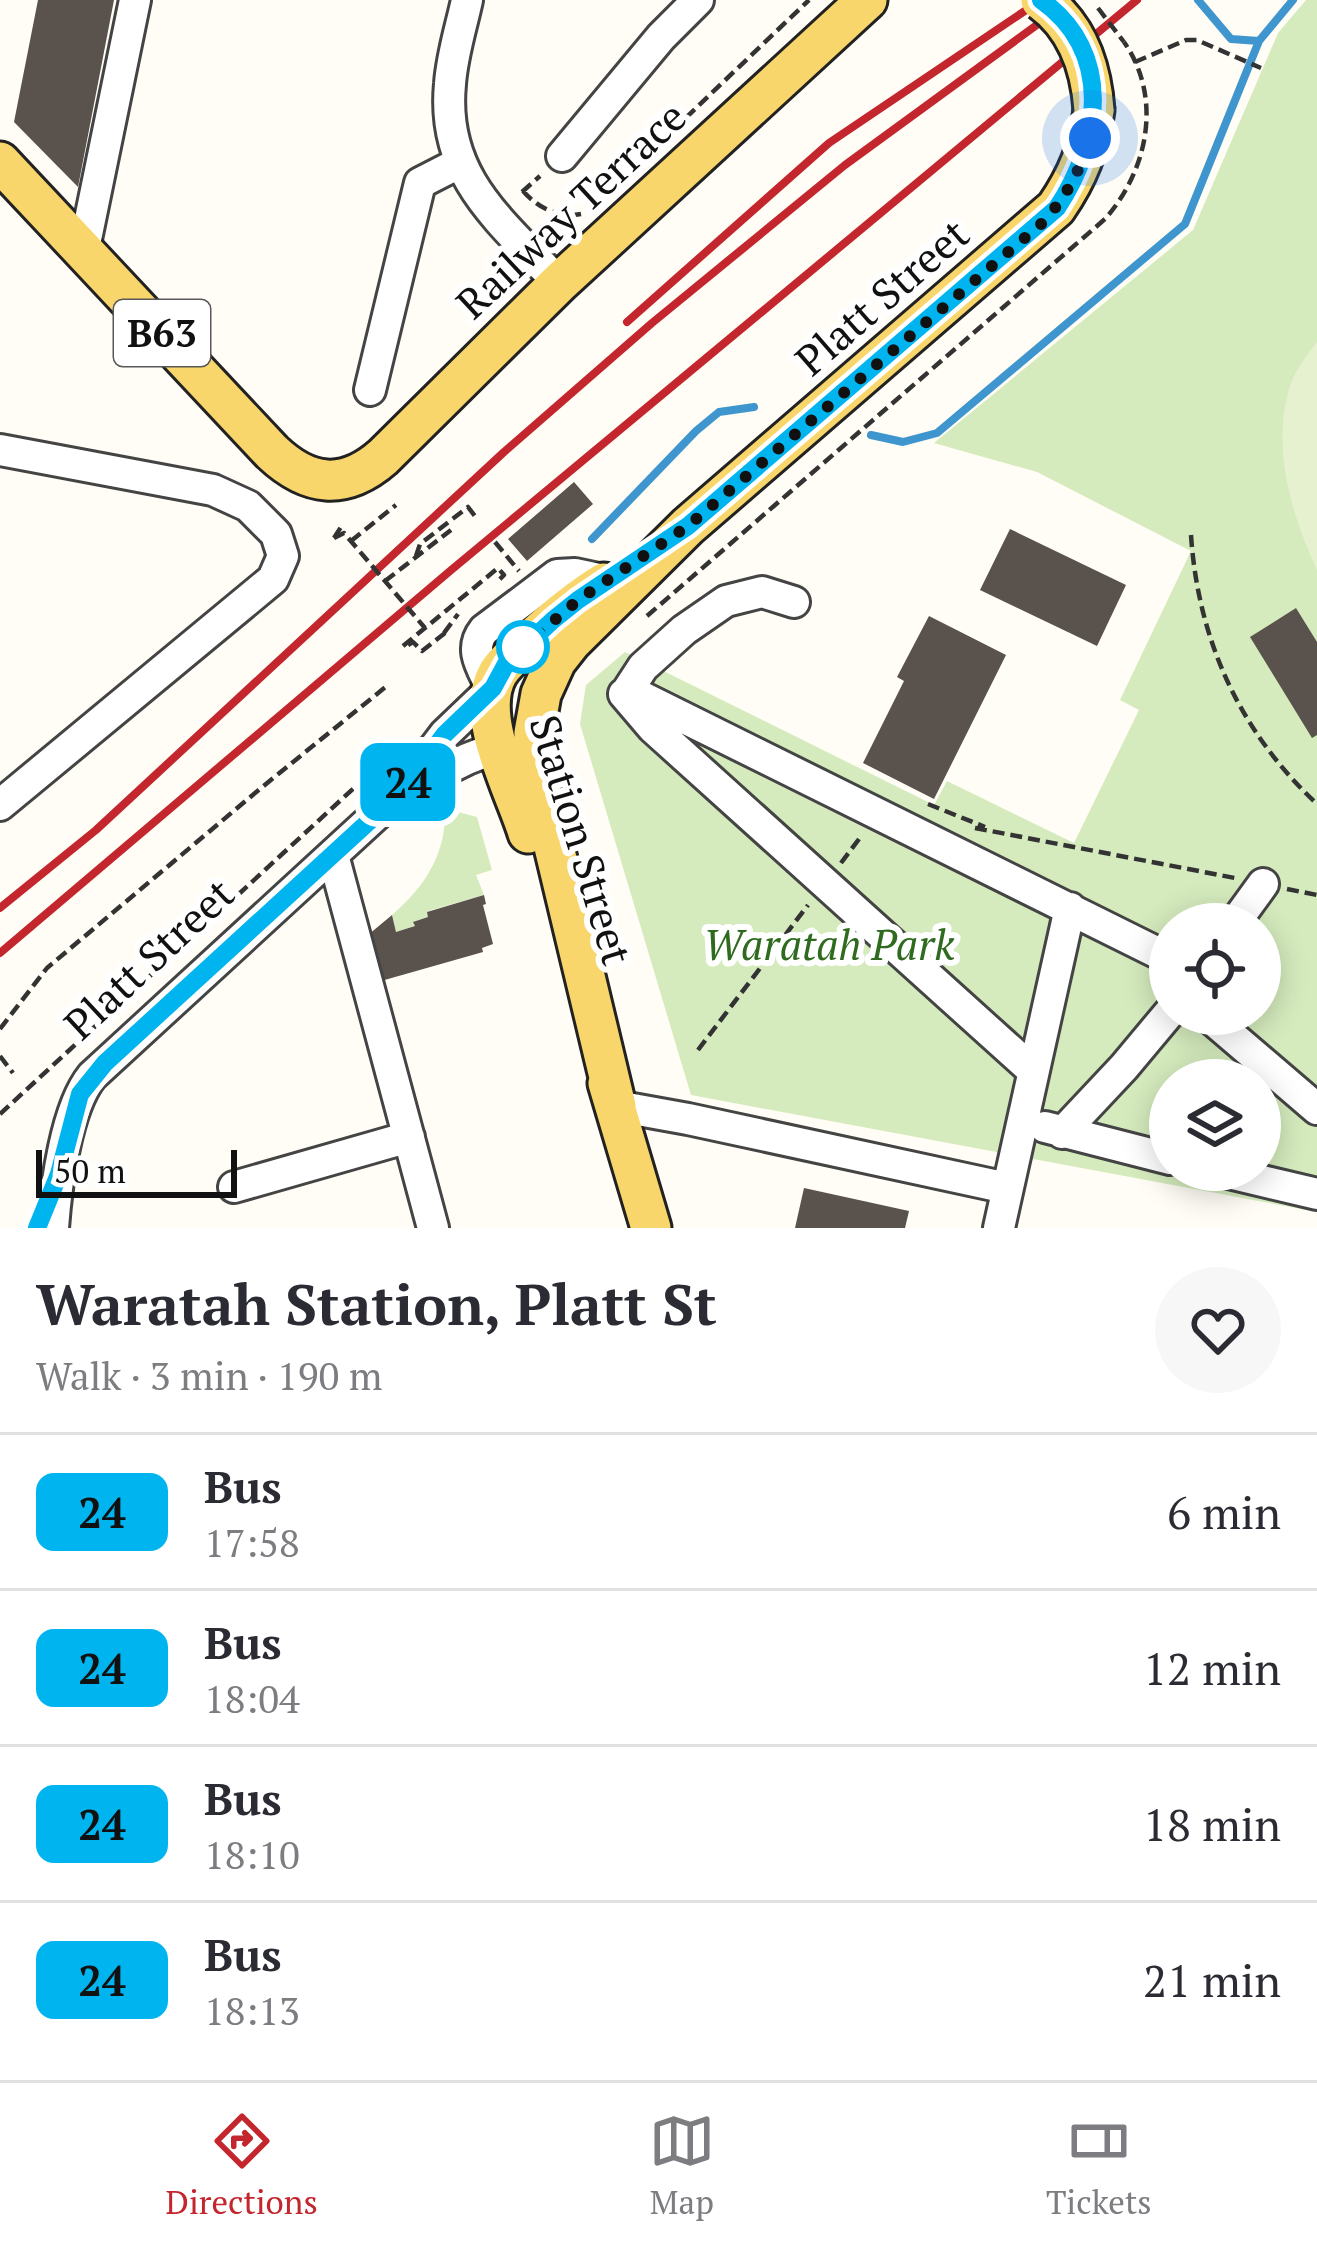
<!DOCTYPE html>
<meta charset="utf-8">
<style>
:root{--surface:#fff;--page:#f7f7f7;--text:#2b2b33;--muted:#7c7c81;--line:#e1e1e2;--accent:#c4262e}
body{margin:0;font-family:"PT Serif",serif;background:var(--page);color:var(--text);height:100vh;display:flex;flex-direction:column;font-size:45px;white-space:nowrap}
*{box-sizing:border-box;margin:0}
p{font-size:39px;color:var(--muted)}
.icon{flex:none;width:66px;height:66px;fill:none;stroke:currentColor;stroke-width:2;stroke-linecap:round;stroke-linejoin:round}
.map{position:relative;height:1228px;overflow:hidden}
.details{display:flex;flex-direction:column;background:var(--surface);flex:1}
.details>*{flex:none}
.badge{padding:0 24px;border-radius:18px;font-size:42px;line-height:78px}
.fabs{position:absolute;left:1149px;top:903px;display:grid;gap:24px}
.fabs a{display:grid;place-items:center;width:132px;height:132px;border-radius:50%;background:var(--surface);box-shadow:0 6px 30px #0003;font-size:60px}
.scale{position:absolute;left:36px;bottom:30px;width:201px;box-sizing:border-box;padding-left:12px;border:6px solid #111;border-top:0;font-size:33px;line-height:42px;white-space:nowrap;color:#111;-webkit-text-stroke:9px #fff;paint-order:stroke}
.you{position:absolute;width:60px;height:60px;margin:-30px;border:9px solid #fff;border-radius:50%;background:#1a73e8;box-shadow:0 0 0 18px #1a73e833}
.map>.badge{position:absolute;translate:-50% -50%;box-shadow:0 0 0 6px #fff}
.round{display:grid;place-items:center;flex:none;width:126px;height:126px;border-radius:63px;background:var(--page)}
.head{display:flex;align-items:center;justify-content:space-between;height:204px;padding:0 36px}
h1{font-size:57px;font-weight:700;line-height:90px}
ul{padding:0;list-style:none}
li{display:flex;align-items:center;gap:36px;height:156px;padding:0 36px;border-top:3px solid var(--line)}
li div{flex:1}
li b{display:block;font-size:45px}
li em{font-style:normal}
li .badge{min-width:132px;font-weight:700;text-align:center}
.tab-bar{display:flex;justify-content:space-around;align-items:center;height:168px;border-top:3px solid var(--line);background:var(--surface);font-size:33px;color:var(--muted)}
.tab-bar a{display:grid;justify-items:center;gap:6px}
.tab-bar .selected{color:var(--accent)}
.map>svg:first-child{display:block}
.green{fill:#d5ebbd;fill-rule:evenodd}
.pitch{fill:#e6f2cf}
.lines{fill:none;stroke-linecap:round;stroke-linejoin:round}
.stream{stroke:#3f96cf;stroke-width:8}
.building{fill:#5a524d}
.minor-casing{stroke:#444;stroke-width:36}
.major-casing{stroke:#222;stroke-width:45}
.path{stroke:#333;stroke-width:4.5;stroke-dasharray:12 6;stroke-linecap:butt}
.minor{stroke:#fff;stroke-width:30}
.major{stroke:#f9d66b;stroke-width:39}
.rail{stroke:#c4262e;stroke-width:8}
.major-bridge-casing{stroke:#222;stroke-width:45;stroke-linecap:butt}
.path-bridge{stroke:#333;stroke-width:4.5;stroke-dasharray:12 6;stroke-linecap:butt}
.major-bridge{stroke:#f9d66b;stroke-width:39}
.line-casing{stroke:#fff;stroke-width:27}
.line{stroke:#00b5ef;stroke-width:18}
.walk{stroke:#111;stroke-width:12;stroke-dasharray:0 21.6}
.stop-dot{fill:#fff;stroke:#00b5ef;stroke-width:6}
.labels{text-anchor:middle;stroke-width:12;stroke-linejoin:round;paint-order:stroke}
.shield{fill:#fff;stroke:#585858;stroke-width:3}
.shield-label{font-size:39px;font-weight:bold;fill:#111}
.street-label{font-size:42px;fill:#111;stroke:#fff}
.park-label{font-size:42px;font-style:italic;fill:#2f6b1f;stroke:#fff}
</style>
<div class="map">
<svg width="1317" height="1228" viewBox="0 0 1317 1228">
<rect width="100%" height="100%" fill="#fffdf5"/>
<path class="green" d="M1306,0H1317V1212L691,1095L580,724L586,685L625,652L934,805L947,781L1074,843L1139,710L1120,700L1191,551L1037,472L934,443L1193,230L1278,33ZM1170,924H1260V1014H1170ZM1170,1080H1260V1170H1170Z
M446,809L477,817L492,870L476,875L484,895L428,911V917L414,922L415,926L396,932L392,915C415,895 435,871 442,840C445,830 444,819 446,809Z"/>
<path class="pitch" d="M1317,342V570C1291,514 1270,444 1291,383C1296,369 1308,354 1317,342Z"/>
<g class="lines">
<path class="stream" d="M1198,0L1231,39L1259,41
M871,435L903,442L937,433L1185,224L1259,41L1293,0
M592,539L696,431L719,412L754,407"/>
</g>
<path class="building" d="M38,0H114L78,187L14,122Z
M574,482L593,504L527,561L508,539Z
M1010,529L1126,585L1097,646L980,590Z
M1296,608L1317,642V735L1312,738L1250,637Z
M929,616L1006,655L934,799L863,763L904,681L897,677Z
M484,895L486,904L483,905L493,944L482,948L483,952L374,983L362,940L392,915L396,932L415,926L413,922L428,917L427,912Z
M804,1188L909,1211L905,1228H795Z"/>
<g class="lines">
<g class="minor-casing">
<path id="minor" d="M467,0C461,28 452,55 450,84C441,177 501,221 559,283
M562,156L661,37L698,0
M84,249L135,0
M370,390L420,183L459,163
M0,450L213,490L248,506L276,534L283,556L273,579L0,805
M794,602L762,592L726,601L684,630L643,667L628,690L1170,959
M624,694L653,728L1032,1070
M406,789L467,759L498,747
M333,855L433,1228
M1234,924L1263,884
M1206,1014L1317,1109
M616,1106L688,1119L1007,1188
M1045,1127L1170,1159
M1062,1133L1124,1067L1170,1012
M1216,1170L1317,1194
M234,1187L409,1137
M53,1228C56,1186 66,1108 92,1076L401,792L445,734L492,689C483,669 468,650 484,630L557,575L575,574L608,581
M999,1228L1070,908"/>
</g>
<g class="major-casing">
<path id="major" d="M0,162L272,452C308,486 344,491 383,457L559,283L867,0
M528,833C515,790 473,716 498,673C506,660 520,650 531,640C554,619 578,599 604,583
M608,1083L651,1228
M616,1106L534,763V733L541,694L556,661L571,642L688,526L1056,208C1078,176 1089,148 1094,110"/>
</g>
<path class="path" d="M1135,62L1186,40H1197L1261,68
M673,130L809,0
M523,191C538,208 558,218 581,214
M522,192L540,176
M1191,535C1198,640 1240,732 1317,804
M334,538L341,527
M351,541L396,505
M495,542L519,571
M416,556L420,544L468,507L478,520
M385,581L451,530
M647,616L1105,219C1148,170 1163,98 1124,42
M444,633L458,614
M408,645L413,642L422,651L445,633
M403,646L498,568L504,575L499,580
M928,804L985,827
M975,828L1235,878
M841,863L859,839
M1287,889L1317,895
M0,1029L47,968L261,788L388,685
M698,1050L808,905
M0,1056L13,1073
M0,1114L393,752"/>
<use href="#minor" class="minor"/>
<use href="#major" class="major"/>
<path class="rail" d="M627,322L829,143L1041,0
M0,908L96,830L504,452L652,323L845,165L1071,0
M0,953L450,571L1137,0"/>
<g class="major-bridge-casing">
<path id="major-bridge" d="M1041,0C1077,26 1091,67 1094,110"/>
</g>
<path class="path-bridge" d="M1098,8L1124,42
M334,538L344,533L425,628"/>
<use href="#major-bridge" class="major-bridge"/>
</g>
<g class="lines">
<g class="line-casing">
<path id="line" d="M37,1228L59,1174L80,1094L105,1063L401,792L445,734L493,688L506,664L553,620L578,600L688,526L1057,208C1101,142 1114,52 1041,0"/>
</g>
<use href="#line" class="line"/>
<path class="walk" d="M523,647L578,600L688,526L1041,224C1066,198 1080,171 1090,138"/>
</g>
<circle class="stop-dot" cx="523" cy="647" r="24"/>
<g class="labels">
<rect class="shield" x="114" y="300" width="96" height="66" rx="9"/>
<g class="shield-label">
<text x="162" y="347">B63</text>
</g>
<g class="street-label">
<text transform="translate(571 210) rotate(-43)" y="15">Railway Terrace</text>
<text transform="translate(882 297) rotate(-41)" y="15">Platt Street</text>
<text transform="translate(581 840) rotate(73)" y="15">Station Street</text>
<text transform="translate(149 959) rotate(-43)" y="15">Platt Street</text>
</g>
<g class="park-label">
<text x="829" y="960">Waratah Park</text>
</g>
</g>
</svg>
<div class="fabs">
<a><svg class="icon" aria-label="locate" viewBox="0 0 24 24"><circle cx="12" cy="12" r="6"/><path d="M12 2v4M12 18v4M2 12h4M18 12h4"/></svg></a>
<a><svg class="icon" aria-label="layers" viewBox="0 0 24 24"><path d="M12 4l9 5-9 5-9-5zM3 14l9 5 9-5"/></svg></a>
</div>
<div class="scale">50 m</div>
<div class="you" style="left:1090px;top:138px"></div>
<b class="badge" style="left:408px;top:782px;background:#00b5ef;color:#111">24</b>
</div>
<section class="details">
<div class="head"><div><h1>Waratah Station, Platt St</h1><p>Walk · 3 min · 190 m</p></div><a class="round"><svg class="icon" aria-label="heart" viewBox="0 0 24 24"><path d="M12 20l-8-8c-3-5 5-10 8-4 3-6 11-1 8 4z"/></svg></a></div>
<ul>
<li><span class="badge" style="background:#00b5ef;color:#111">24</span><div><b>Bus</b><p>17:58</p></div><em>6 min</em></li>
<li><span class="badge" style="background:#00b5ef;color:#111">24</span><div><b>Bus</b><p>18:04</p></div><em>12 min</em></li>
<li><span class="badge" style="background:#00b5ef;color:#111">24</span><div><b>Bus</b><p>18:10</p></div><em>18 min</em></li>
<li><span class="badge" style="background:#00b5ef;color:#111">24</span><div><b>Bus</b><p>18:13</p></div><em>21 min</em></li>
</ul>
</section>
<nav class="tab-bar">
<a class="selected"><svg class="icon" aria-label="directions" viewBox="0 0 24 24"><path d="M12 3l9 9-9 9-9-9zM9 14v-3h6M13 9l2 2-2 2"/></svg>Directions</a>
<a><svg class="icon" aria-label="map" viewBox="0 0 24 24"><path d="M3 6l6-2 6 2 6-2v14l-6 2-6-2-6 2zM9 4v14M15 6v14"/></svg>Map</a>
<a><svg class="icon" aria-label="tickets" viewBox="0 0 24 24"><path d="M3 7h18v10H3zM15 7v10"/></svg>Tickets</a>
</nav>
